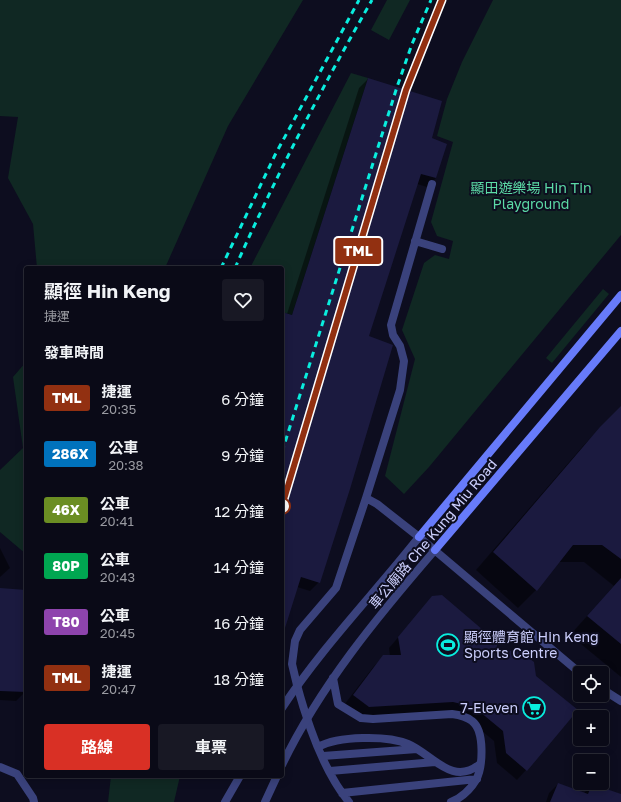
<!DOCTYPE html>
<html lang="zh-TW">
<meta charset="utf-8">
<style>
:root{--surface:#0a0a17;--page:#181824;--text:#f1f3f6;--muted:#999aa1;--line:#2a2b36;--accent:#d93025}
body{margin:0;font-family:"Golos Text","Noto Sans TC",sans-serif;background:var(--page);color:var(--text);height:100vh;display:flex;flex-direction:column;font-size:15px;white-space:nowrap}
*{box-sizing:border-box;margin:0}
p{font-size:13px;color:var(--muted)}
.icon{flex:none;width:22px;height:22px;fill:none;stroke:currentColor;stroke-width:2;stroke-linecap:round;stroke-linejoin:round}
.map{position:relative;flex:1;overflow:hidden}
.drawer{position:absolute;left:24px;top:266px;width:260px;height:512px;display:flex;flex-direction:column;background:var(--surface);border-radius:4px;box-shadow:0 2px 10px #0003,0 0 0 1px var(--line)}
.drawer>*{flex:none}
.badge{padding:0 8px;border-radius:3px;font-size:14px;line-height:26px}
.controls{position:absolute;left:573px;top:666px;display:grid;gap:8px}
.controls a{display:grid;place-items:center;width:36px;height:36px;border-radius:4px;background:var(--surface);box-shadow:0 2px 10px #0003,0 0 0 1px var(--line);font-size:20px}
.map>.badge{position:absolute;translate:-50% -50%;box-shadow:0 0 0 2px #fff}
h2{padding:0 20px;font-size:15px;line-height:36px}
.round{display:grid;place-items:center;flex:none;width:42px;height:42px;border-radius:4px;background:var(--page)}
.summary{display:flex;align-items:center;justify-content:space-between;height:68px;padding:0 20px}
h1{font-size:19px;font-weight:700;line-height:30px}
.action{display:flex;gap:8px;margin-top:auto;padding:8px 20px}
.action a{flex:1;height:46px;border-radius:4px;background:var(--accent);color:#fff;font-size:16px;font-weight:700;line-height:46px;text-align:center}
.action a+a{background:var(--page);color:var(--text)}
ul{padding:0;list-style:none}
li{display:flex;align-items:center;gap:12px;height:56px;padding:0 20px}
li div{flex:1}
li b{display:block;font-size:15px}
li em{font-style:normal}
li .badge{min-width:44px;font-weight:700;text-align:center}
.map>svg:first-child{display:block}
.green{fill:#102823}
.shadow{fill:#0007}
.building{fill:#1b1a3f}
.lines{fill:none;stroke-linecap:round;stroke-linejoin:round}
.service{stroke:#3a427c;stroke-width:8}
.pedestrian{stroke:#3a427c;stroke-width:8}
.minor{stroke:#3a427c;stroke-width:8}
.tertiary{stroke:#3a427c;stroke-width:8}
.secondary{stroke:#677bfa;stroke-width:8}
.rail{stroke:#09edde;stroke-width:3;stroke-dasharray:6 5;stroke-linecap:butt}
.line-casing{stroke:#fff;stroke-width:9}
.line{stroke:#923011;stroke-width:6}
.stop-dot{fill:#fff;stroke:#923011;stroke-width:2}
.labels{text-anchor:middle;stroke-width:4;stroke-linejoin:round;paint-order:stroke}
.park-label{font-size:14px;fill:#5cdaa6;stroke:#0d0d1f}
.street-label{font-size:14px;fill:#cccffd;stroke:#0d0d1f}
.poi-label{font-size:14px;fill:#cccffd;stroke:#0d0d1f;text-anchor:start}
</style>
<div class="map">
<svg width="621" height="802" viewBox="0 0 621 802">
<rect width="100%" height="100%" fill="#0d0d1f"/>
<path class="green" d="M0,0H303L228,126L165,268H37L33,224L8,178L18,117L0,116Z
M387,0H410L389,40L371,30Z
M493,0H621V235L429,467L404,494L385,476L415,359L402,330L424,263L435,255L449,259L453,241L437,236L431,222L453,142L437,136L447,99L462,62Z
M351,73L368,78L292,315L282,312V268H250Z
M603,289L609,294L552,363L546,358Z
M26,362V554L0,532V470L23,448L13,377Z
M111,776H180L174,802H108Z"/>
<path class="shadow" d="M368,79L430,139L436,178L427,187L417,184L368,337L319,582L310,591L297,587L282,624V313L287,314L359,88Z
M621,407V677L570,635L614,586L584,562H558L536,590L518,608L476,570L583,446Z
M0,548L10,568L0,577Z
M0,589L26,591L25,692L16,701L0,700Z
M433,597L496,653L526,770L517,780L497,763L494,741L465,717L359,716L344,705L374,666L384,656H390L389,648Z
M558,784L584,793L592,785L621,795V802H546L549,793Z"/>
<path class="building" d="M368,78L442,101L432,138L447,144L436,178L421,174L369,336L393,345L350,489L320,583L301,577L285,628H282V312L292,315Z
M621,406V559L602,545H573L537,591L493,552L600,427Z
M621,578V644L587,616Z
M0,588L26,590V692L0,691Z
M442,595L497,642V652L518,650L534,662L536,676L578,710L527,771L506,753L503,731L474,707L453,702L369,707L353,695L383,655H401L398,637L432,596Z
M558,783L588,794L592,784L621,794V802H550Z"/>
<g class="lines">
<path class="service" d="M333,678L338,704L361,718L373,719L452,714C459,715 466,716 472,721C485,731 483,767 476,780C470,790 461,798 451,802
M297,685C307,722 324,772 349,802
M318,747C338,736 387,735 408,744C432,754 452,787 480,764
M323,756L417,749
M330,771L435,762
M342,793L477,779"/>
<path class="pedestrian" d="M415,241L442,249
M366,498L377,504L419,537
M297,685L292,664L295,641L300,630L336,588L366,498L400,390L404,361L400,346L393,335L391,325L432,184"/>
<path class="minor" d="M0,767L17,774L33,798L34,802"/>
<path class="tertiary" d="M602,689L621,701
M282,708C323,646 374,594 419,537L580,673
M282,765C320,686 378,616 435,550
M225,802L240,776
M265,802L277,776"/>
<path class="secondary" d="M419,537L621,295
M435,550L621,331"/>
<path class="rail" d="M221,268L275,155L359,0
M235,268C276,176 322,87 372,0
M282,452L397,87L412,44L431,0
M282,506L406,90L442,0"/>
</g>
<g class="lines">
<g class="line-casing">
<path id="line" d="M282,506L406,90L442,0"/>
</g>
<use href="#line" class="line"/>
</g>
<defs>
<g id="stadium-ring" transform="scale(1.15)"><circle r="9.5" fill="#0d0d1f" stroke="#09edde" stroke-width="1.5"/><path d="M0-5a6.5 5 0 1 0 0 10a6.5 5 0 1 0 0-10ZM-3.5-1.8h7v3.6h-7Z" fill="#09edde"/></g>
<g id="supermarket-ring" transform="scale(1.15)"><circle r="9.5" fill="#0d0d1f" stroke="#09edde" stroke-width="1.5"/><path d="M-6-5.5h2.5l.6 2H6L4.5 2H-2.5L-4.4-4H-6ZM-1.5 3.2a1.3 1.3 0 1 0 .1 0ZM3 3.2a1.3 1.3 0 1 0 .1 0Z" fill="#09edde"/></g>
</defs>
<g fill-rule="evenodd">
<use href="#stadium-ring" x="448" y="645"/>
<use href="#supermarket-ring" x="534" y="708"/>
</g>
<circle class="stop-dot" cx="282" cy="506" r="8"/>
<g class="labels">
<g class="park-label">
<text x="531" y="193">顯田遊樂場 Hin Tin<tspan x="531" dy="16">Playground</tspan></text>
</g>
<g class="street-label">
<text transform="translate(433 534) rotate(-50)" y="5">車公廟路 Che Kung Miu Road</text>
</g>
<g class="poi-label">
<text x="464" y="642">顯徑體育館 Hin Keng<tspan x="464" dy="16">Sports Centre</tspan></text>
<text x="518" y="713" text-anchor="end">7-Eleven</text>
</g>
</g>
</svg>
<div class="controls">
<a><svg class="icon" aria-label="locate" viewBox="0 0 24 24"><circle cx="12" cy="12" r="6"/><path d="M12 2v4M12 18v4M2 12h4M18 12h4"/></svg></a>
<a>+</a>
<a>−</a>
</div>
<b class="badge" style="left:358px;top:251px;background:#923011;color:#fff">TML</b>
<section class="drawer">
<div class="summary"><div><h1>顯徑 Hin Keng</h1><p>捷運</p></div><a class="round"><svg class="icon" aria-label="heart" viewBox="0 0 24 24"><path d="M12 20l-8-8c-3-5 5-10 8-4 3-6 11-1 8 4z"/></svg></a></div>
<h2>發車時間</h2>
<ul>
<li><span class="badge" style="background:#923011;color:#fff">TML</span><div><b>捷運</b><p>20:35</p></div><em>6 分鐘</em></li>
<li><span class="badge" style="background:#0072bc;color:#fff">286X</span><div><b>公車</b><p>20:38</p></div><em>9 分鐘</em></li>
<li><span class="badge" style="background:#6b8e23;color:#fff">46X</span><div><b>公車</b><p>20:41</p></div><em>12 分鐘</em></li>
<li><span class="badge" style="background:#00a651;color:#fff">80P</span><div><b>公車</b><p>20:43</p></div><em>14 分鐘</em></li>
<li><span class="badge" style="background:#8e44ad;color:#fff">T80</span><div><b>公車</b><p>20:45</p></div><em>16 分鐘</em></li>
<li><span class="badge" style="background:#923011;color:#fff">TML</span><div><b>捷運</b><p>20:47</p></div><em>18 分鐘</em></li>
</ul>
<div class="action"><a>路線</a><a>車票</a></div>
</section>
</div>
